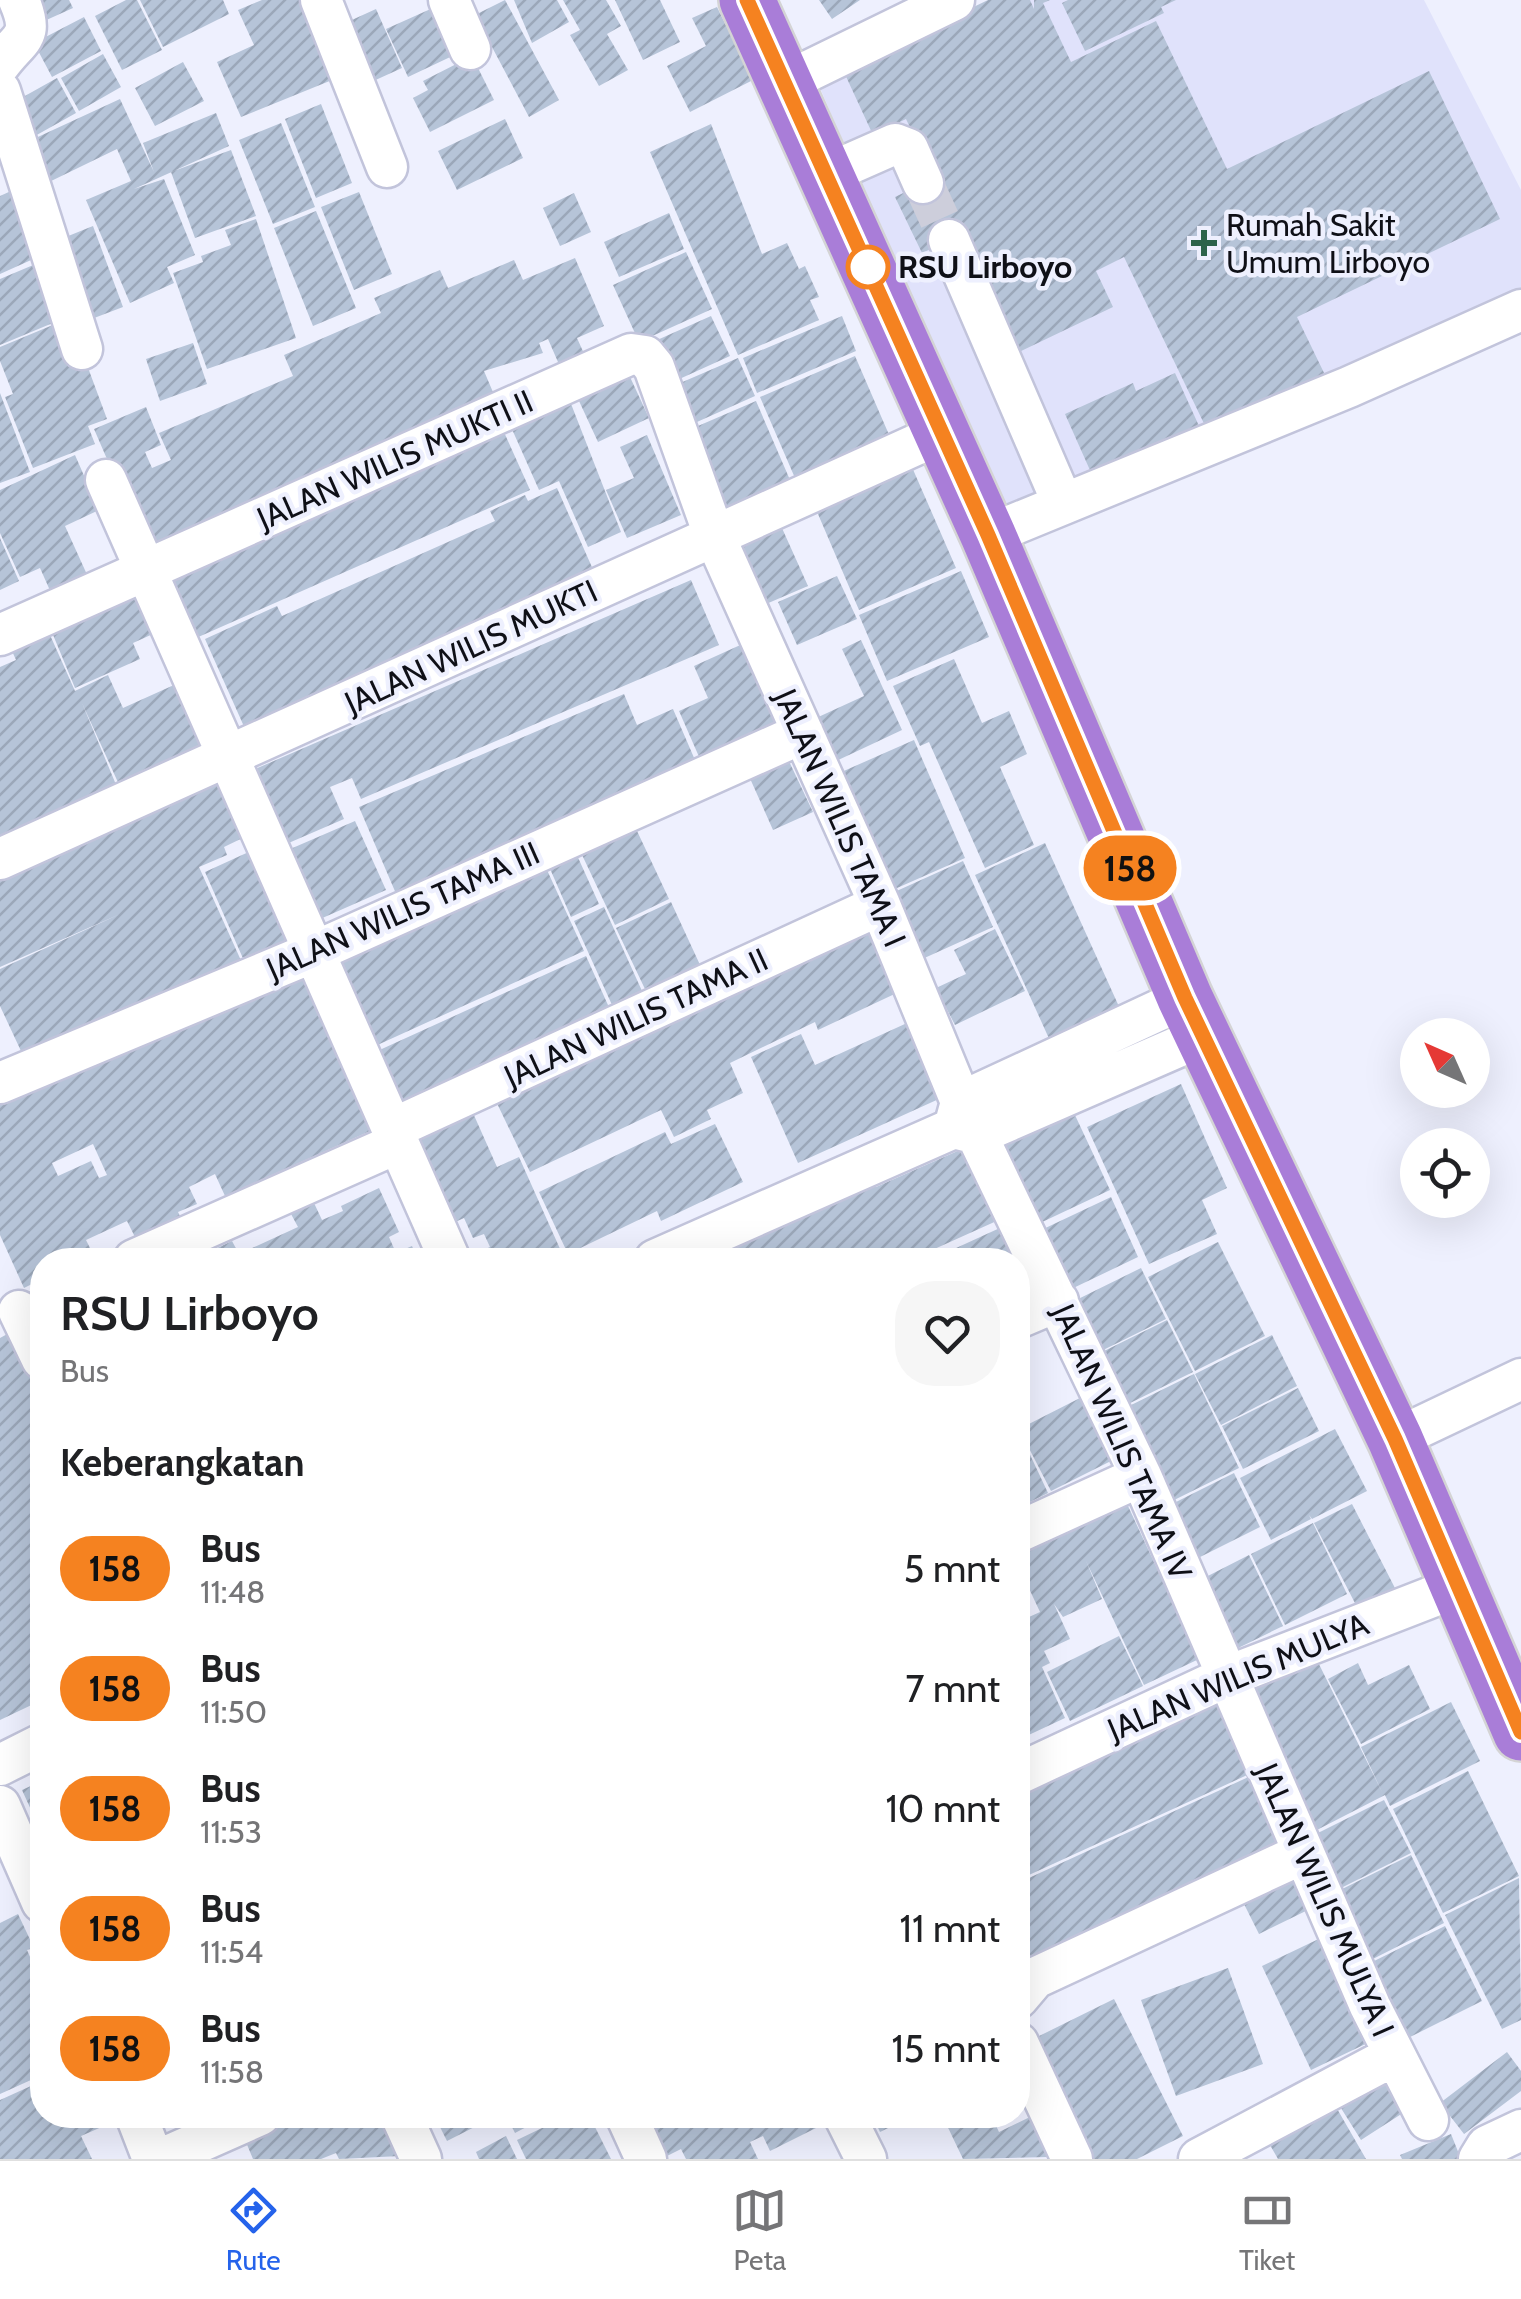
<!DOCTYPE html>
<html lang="id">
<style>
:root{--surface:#fff;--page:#f6f6f6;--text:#202124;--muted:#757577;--line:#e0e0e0;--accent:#2563eb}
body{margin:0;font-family:Cabin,sans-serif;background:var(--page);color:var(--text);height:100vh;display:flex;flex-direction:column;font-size:38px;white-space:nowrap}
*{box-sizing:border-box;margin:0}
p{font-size:32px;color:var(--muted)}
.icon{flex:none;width:55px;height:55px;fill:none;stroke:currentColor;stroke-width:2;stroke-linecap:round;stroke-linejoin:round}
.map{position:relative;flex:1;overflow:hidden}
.sheet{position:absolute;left:30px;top:1248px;width:1000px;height:880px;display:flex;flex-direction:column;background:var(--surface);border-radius:40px;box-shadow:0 10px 40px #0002}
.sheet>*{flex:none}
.badge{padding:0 20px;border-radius:32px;font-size:35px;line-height:65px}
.needle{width:65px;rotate:315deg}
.fabs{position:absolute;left:1400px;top:1018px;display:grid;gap:20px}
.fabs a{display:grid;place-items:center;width:90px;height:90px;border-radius:50%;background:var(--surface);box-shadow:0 10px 40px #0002;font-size:50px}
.map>.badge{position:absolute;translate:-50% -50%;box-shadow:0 0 0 5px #fff}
h2{padding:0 30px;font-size:38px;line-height:90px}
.round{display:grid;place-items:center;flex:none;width:105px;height:105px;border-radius:40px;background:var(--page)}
.headline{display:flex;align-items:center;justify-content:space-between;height:170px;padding:0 30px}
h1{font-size:48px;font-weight:600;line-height:75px}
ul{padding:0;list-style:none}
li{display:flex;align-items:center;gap:30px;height:120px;padding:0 30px}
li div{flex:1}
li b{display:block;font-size:38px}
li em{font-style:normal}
li .badge{min-width:110px;font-weight:700;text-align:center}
.dock{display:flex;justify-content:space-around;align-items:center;height:140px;border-top:2px solid var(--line);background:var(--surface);font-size:28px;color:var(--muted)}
.dock a{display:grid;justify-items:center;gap:5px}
.dock .current{color:var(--accent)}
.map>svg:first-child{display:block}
.built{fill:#e0e2fb}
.building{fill:url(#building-hatch);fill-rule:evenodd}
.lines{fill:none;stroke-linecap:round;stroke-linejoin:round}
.minor-tunnel{stroke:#cdcedb;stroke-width:40;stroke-dasharray:40 20;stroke-linecap:butt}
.minor-casing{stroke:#c2c4db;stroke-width:45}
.highway-casing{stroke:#d4d4d5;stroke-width:60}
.minor{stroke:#fff;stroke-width:40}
.highway{stroke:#a97dd8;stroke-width:55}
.line-casing{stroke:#fff;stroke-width:22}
.line{stroke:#f58220;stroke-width:15}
.poi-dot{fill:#2c634a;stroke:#eef0fe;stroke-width:4}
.stop-dot{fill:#fff;stroke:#f58220;stroke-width:5}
.labels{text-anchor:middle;stroke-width:9;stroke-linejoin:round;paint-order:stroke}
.poi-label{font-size:32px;fill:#0f1017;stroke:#eef0fe;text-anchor:start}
.stop-label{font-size:32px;font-weight:bold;fill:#0f1017;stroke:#eef0fe;text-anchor:start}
.street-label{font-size:32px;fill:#0f1017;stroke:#eef0fe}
</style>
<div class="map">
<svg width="1521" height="2159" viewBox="0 0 1521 2159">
<defs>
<pattern id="building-hatch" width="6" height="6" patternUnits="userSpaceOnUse" patternTransform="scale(2.5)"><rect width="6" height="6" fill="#b6c4d8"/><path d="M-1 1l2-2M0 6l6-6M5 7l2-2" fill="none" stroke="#9ba7b9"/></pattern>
</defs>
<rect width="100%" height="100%" fill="#eef0fe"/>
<path class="built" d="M997,0H1424L1521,190V297L1003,517L820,88Z"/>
<path class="building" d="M32,0H69L73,8L42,22Z
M126,0H137L162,50L122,70L95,16Z
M140,0H223L229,14L163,47Z
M262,0H303L337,78L241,117L217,62L254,45L238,10Z
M505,0L559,100L529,117L475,15Z
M514,0H557L569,22L532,43Z
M563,0H606L621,26L607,34L628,70L599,86L570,35L580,30Z
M615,0H660L680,42L643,60Z
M819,0H860L832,19Z
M988,0H1030L1034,9V0H1050L1043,3L1071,62L1156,21L1227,169L1429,71L1500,219L1297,317L1326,377L1209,434L1124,257L1096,271L1113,307L1019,352L963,234L922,253L895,197L934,178L906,119L873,135L843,70Z
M1068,0H1176L1161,7L1164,13L1085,51L1062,3Z
M444,3L465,50L408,77L386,29Z
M717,7L753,80L690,112L667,66L706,46L692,18Z
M376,9L402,68L369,83L343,24Z
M84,17L101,51L52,77L34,43Z
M103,54L121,87L79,111L61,78Z
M472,56L494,100L430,132L413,98L428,90L423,81Z
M183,62L204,101L155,126L135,88Z
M57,78L76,113L26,141L7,106Z
M120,99L154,172L143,143L216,113L229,146L134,189L164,179L195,255L167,267L174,283L130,303L86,200L131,181L117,149L47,183L27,142Z
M321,104L352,183L316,198L285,119Z
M505,119L523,158L457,190L438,151Z
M281,123L315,207L273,224L239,140Z
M711,124L762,254L787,243L799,269L805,266L819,297L810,300L819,320L738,355L650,152Z
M231,150L256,216L195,238L171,172Z
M11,191L40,256L0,274V196Z
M359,192L392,274L354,290L321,207Z
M574,193L591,232L560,246L543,208Z
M316,211L356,308L313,326L274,228Z
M669,213L684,249L619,277L604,242Z
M256,219L296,338L207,369L173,273L203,262L201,256L231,245L225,230Z
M93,226L123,307L81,323L51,243Z
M686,252L712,309L639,342L613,285Z
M575,258L604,326L577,338L586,358L561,369L548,339L539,343L543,353L484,371L501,411L428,425L145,547L94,429L146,407L161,445L145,452L152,468L171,460L159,433L293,376L284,355L381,313L374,298L440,270L448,288L514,260L523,280Z
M38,263L60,320L0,345V279Z
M711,316L730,356L664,386L646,345Z
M842,316L856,351L757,393L743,358Z
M60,322L87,365L107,419L88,426L95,444L33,468L5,397L13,394L0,361V347Z
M193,343L207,384L160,401L146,359Z
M855,356L890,437L795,478L760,397Z
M738,358L755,396L688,426L671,387Z
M624,364L649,418L598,442L573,388Z
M1175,373L1204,437L1097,486L1065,414L1133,383L1136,391Z
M566,391L621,532L588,547L559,481L539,490L507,418Z
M0,393L30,472L0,483Z
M756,401L790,480L726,509L691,429Z
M499,421L530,490L187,642L157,574Z
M647,435L681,515L627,538L606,490L634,478L620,447Z
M75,455L99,510L65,526L89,579L52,595L40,568L20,577L0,533V490Z
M908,458L956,568L859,610L812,500Z
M557,488L595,574L246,731L205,639L277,606L282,616L495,521L490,511L525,495L528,501Z
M777,517L808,586L757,608L726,540Z
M0,538L19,581L0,590Z
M961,571L989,637L887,681L859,615Z
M837,576L857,619L797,645L778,602Z
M691,580L719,645L361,799L352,778L330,787L344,819L284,845L253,770Z
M137,592L155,633L133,643L140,659L75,688L51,630Z
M46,626L75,691L108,675L123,708L174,685L204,751L121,789L82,703L117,787L0,839V667L16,660L8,642Z
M861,640L902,730L834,762L814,719L864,696L842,649Z
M747,642L782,723L700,759L679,711L708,698L694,666Z
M954,659L982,723L1009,711L1027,754L1000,767L1034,845L985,868L929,742L920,746L893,686Z
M624,694L637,725L673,709L698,767L397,896L359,807Z
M914,740L965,858L888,892L837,774Z
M787,757L813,812L773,830L748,774Z
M226,775L253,833L224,847L227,855L199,867L243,965L28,1066L0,1006V969L120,914L0,967V868Z
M630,816L669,899L615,925L576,842Z
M355,821L386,890L311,923L281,853Z
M571,842L599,904L571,917L544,855Z
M1045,843L1126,1022L1056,1054L975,875Z
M253,850L293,941L245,963L205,872Z
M963,861L993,927L920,960L890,894Z
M547,870L584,951L373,1047L332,956L512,874L515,884Z
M671,902L707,980L653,1006L616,928Z
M604,907L647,1002L617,1016L574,921Z
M868,920L901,991L818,1030L815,1022L730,1063L743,1093L707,1110L711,1119L674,1137L661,1110L530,1172L492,1093L624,1030L630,1042L788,967Z
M995,929L1025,991L955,1025L936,988L966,974L954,950Z
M586,956L612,1014L399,1110L373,1053Z
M301,960L377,1128L225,1196L215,1174L189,1187L197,1204L178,1212L181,1218L136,1239L127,1221L86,1240L94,1256L42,1260V1279L24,1288L0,1235V1097ZM93,1144L107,1175L99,1178L91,1161L58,1176L52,1163Z
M918,1018L952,1093L798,1163L751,1057L801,1034L815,1065Z
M1181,1084L1227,1188L1202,1200L1217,1234L1149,1264L1087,1127Z
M1067,1098L1110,1190L1038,1224L995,1131Z
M469,1104L497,1167L519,1157L565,1260H472L471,1256L490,1247L484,1234L473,1238L464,1218L453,1223L411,1130Z
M715,1124L743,1182L661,1221L657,1211L568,1254L539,1192L665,1132L671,1144Z
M969,1146L1001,1219L910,1260H881L876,1250L854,1260H728L718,1238L869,1171L876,1187Z
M379,1188L399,1232L389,1237L396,1253L412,1246L418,1260H192L232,1241L239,1254L298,1227L291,1214L314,1203L322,1220L343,1211L341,1206Z
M1111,1197L1138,1257L1065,1292L1037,1232Z
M1002,1227L1017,1260H930Z
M1218,1242L1265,1336L1195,1371L1148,1277Z
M1018,1261L1036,1302L1018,1311Z
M1141,1268L1166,1319L1091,1356L1066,1305Z
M1167,1320L1193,1372L1118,1409L1092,1357Z
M11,1332L42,1402V1429L38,1431L42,1441V1700L0,1720V1338Z
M1272,1335L1297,1386L1221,1425L1195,1374Z
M1194,1374L1239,1468L1164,1505L1119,1411Z
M1298,1388L1319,1431L1243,1469L1222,1426Z
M1080,1398L1111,1461L1051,1491L1019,1429Z
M1018,1429L1048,1493L1018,1508Z
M1335,1429L1367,1491L1312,1519L1309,1515L1311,1519L1271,1540L1240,1478Z
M1234,1473L1260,1527L1192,1561L1166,1507Z
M1122,1493L1199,1659L1144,1685L1086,1561L1102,1599L1063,1617L1054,1604L1070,1639L1044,1651L1050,1663L1042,1667L1065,1718L1018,1740V1622L1040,1612L1018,1565V1542Z
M1352,1504L1397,1592L1359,1611L1314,1523Z
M1313,1523L1347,1594L1285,1625L1251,1554Z
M1249,1555L1283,1626L1234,1650L1200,1580Z
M1119,1636L1143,1686L1070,1721L1047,1672Z
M1313,1652L1382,1792L1361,1747L1451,1702L1480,1761L1390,1806L1385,1795L1311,1833L1242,1687Z
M1358,1663L1368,1685L1409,1665L1430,1709L1361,1744L1328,1679Z
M1219,1690L1256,1771L1018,1880V1782Z
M42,1760V1856L23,1829L37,1823L22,1790L35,1784L28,1766Z
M1468,1771L1519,1876L1443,1913L1393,1809Z
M1255,1774L1290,1851L1018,1976V1883Z
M1384,1800L1411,1853L1337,1890L1310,1837Z
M1411,1855L1444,1923L1365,1963L1332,1894Z
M1298,1873L1314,1907L1259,1934L1242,1900Z
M1519,1878L1521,2020L1502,2029L1445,1915Z
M18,1914L34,1948L27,1950L42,1984V2075L0,2094V1923Z
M1445,1926L1482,2001L1404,2040L1366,1965Z
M1327,1935L1376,2039L1311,2070L1262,1966Z
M1228,1968L1263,2064L1176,2096L1141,2000Z
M1114,1999L1183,2136L1137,2159H1086L1027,2042Z
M1507,2052L1521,2071V2091L1464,2134L1440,2103Z
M1380,2069L1406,2111L1361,2140L1334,2097Z
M42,2081V2115H109L113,2122L81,2136L92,2159H0V2100Z
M1332,2100L1366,2159H1278L1266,2138Z
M288,2115H383L400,2156L339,2159L336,2153L321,2159H253L243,2135Z
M434,2115H498L447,2141Z
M506,2115H549L515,2133Z
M569,2115H589L611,2159H526L517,2140Z
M634,2115H817L822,2125L770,2151L763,2136L750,2142L758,2159H686L681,2149L661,2159Z
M872,2115H914L880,2132Z
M942,2115H991L999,2132L1030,2117L1049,2157L963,2159Z
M1451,2134L1461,2159H1402L1400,2155Z
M506,2136L517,2159H479L476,2152Z"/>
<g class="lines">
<path class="minor-tunnel" d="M923,183L949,240"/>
<g class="minor-casing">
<path id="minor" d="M321,0L387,167
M449,0L470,49
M0,64C21,36 35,38 19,0
M784,83L954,0
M0,91L82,349
M827,174L895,144L908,149L923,183
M949,240L1063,504
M106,480L450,1260
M988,535L1349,387L1521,310
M0,635L631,354L645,356L654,367L714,535L880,905L961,1102L1141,1476L1370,2006L1428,2120
M0,859L942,433
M0,1083L316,951L803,733
M955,1124L961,1102L1185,998
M392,1129L880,905
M134,1260L398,1143
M655,1260L954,1128L978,1134L1203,1036
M19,1311L42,1359
M1018,1318L1058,1301
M1395,1439L1521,1379
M1018,1532L1141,1476
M0,1765L42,1744
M1018,1774L1226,1677L1460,1586
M0,1806L42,1902
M1018,1998L1035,1978L1304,1853
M1018,2043L1072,2159
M136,2115L153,2159
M401,2115L421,2159
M626,2115L646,2159
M844,2115L866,2159
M161,2159L260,2115
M1199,2159L1395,2055
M1479,2159L1487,2146L1521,2130"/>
</g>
<g class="highway-casing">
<path id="highway" d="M747,0L988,535L1185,998L1395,1439L1521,1733"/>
</g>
<use href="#minor" class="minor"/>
<use href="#highway" class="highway"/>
</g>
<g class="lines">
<g class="line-casing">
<path id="line" d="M747,0L988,535L1185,998L1395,1439L1521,1732"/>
</g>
<use href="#line" class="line"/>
</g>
<path class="poi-dot" d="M1199 228h10v10h10v10h-10v10h-10v-10h-10v-10h10z"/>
<circle class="stop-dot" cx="868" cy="267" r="20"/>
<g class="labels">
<g class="poi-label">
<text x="1226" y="236">Rumah Sakit<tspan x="1226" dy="37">Umum Lirboyo</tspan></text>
</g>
<g class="stop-label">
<text x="898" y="278">RSU Lirboyo</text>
</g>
<g class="street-label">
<text transform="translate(395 460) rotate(-24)" y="11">JALAN WILIS MUKTI II</text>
<text transform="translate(471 647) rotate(-25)" y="11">JALAN WILIS MUKTI</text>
<text transform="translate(840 818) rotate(66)" y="11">JALAN WILIS TAMA I</text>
<text transform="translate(403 911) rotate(-24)" y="11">JALAN WILIS TAMA III</text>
<text transform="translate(636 1018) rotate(-25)" y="11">JALAN WILIS TAMA II</text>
<text transform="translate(1122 1442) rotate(66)" y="11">JALAN WILIS TAMA IV</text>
<text transform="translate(1238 1677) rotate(-23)" y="11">JALAN WILIS MULYA</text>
<text transform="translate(1325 1900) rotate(66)" y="11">JALAN WILIS MULYA I</text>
</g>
</g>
</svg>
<div class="fabs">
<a><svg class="needle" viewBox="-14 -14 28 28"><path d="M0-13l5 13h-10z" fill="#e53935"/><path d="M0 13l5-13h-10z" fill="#757577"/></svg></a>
<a><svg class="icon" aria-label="locate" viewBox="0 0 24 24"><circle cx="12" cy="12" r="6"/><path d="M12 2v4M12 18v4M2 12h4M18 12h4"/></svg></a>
</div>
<b class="badge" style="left:1130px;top:868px;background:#f58220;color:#111">158</b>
<section class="sheet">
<div class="headline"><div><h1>RSU Lirboyo</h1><p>Bus</p></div><a class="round"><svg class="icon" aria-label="heart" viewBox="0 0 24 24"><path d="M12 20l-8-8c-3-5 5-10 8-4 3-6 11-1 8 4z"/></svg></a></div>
<h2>Keberangkatan</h2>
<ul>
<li><span class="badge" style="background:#f58220;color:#111">158</span><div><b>Bus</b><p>11:48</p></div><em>5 mnt</em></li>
<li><span class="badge" style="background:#f58220;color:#111">158</span><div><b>Bus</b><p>11:50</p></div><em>7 mnt</em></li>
<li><span class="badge" style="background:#f58220;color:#111">158</span><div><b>Bus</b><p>11:53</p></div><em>10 mnt</em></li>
<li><span class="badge" style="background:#f58220;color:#111">158</span><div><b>Bus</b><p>11:54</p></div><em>11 mnt</em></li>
<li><span class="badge" style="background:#f58220;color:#111">158</span><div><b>Bus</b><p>11:58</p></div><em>15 mnt</em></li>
</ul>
</section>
</div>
<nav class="dock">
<a class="current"><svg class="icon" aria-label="directions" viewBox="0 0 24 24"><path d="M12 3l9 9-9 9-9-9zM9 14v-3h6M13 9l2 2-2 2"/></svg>Rute</a>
<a><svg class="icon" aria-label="map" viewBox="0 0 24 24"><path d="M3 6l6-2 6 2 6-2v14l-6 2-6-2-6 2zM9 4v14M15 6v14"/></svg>Peta</a>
<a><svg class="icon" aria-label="tickets" viewBox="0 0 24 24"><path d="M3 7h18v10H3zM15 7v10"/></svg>Tiket</a>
</nav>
